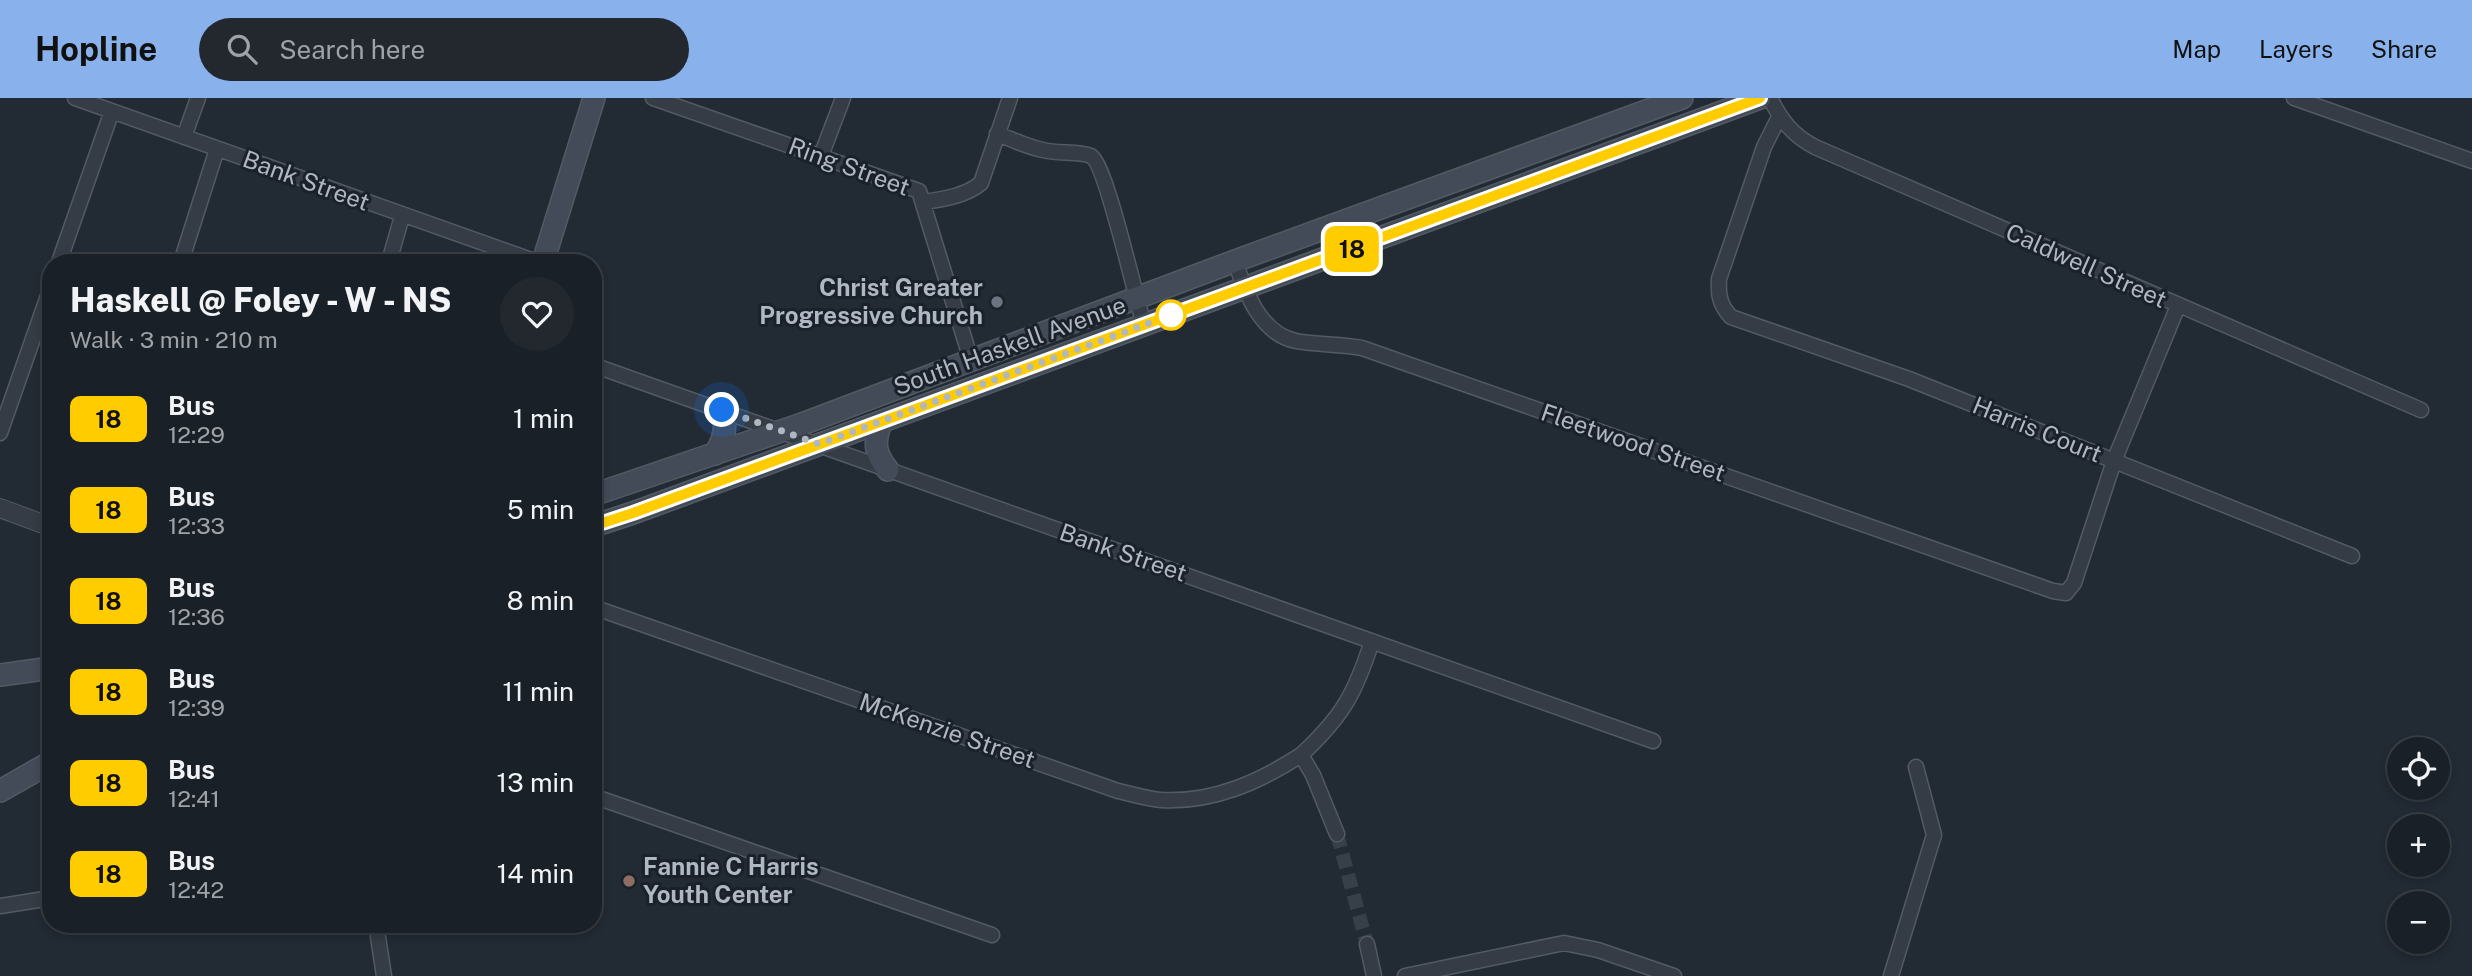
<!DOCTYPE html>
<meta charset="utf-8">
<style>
:root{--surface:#1a2027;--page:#23282f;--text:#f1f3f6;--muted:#9fa3a7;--line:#383e44;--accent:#89b2ed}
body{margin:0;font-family:"Public Sans",sans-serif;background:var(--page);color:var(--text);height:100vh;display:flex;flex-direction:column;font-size:26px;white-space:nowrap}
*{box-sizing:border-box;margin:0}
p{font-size:23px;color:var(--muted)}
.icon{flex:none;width:38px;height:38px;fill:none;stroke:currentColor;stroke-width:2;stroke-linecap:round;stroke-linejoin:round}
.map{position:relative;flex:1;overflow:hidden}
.sheet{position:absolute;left:42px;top:156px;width:560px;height:679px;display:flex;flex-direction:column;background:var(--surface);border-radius:28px;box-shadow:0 4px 10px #0003,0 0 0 2px var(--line)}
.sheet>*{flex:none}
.badge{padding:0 14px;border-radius:10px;font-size:24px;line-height:46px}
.buttons{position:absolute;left:2387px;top:639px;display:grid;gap:14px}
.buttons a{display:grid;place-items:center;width:63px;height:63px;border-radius:50%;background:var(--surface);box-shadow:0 4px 10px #0003,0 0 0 2px var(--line);font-size:35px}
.you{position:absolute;width:35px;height:35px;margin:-18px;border:5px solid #fff;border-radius:50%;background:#1a73e8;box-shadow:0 0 0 10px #1a73e833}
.map>.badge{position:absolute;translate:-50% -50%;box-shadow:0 0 0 4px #fff}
.round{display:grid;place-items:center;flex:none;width:74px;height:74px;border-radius:37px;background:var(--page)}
.head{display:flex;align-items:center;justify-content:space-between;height:119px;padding:0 28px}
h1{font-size:33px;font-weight:800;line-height:52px}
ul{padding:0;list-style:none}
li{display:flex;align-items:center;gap:21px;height:91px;padding:0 28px}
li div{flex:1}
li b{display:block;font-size:26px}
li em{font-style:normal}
li .badge{min-width:77px;font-weight:700;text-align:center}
header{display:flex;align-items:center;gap:42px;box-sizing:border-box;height:98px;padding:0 35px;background:var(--accent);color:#111}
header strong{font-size:33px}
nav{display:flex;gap:38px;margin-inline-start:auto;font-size:24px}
.search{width:490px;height:63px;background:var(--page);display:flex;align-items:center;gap:18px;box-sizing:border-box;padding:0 24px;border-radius:38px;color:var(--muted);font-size:26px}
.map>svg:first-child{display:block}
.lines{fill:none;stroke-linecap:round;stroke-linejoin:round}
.minor-tunnel{stroke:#373f49;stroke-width:14;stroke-dasharray:14 7;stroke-linecap:butt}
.minor-casing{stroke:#525a63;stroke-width:17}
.tertiary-casing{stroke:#525a63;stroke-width:20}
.secondary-casing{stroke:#525a63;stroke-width:24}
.minor{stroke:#353c45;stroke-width:14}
.tertiary{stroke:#353c45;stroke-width:18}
.secondary{stroke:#434b58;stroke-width:21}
.line-casing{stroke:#fff;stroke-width:16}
.line{stroke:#fc0;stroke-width:10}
.walk{stroke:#afb7c2;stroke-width:7;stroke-dasharray:0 12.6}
.worship-dot{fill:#6b7280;stroke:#1a212a;stroke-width:2.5}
.stop-dot{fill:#fff;stroke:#fc0;stroke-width:3.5}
.education-dot{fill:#8d6e63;stroke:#1a212a;stroke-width:2.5}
.labels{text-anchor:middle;stroke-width:6;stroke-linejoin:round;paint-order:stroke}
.street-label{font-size:24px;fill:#afb7c2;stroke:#1a212a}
.poi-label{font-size:24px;font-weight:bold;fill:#afb7c2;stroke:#1a212a;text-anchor:end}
</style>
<header>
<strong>Hopline</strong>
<div class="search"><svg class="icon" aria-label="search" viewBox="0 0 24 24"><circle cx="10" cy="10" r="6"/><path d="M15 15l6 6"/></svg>Search here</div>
<nav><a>Map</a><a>Layers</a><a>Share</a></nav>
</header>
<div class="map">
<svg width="2472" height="878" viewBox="0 0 2472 878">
<rect width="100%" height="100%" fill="#222a34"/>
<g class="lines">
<path class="minor-tunnel" d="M1337,736L1367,846"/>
<g class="minor-casing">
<path id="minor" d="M75,0L537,164
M653,0L919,93L971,262
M1770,0C1781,22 1792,37 1815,49L2421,312
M2294,0L2472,63
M1779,19L1764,49L1719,181C1718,198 1720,207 1731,219L1909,281L2352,458
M997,36C1012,41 1027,49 1043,52C1056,56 1080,53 1091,58C1106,66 1136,201 1144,227
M184,39L198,0
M821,58L843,0
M924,104C943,101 966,98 981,85L1010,0
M1235,163C1245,193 1260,236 1296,243C1318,247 1341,246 1362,250L2053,493L2066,495L2074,485L2114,363L2178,208
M59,164L112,13
M181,164L217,51
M389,164L402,118
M593,267L1653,643
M0,335L51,189
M593,509L1118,693C1132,696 1147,701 1161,702C1213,705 1259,684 1301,657
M593,698L992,837
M1337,736L1313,677L1301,657C1342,619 1355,596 1372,543
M0,808L51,800
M376,826L384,878
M1367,846L1374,878
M1405,878L1564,845L1598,852L1674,878
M1891,878L1934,737L1916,669"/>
</g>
<g class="tertiary-casing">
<path id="tertiary" d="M0,410L51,429"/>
</g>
<g class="secondary-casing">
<path id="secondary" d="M543,164L594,0
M881,324C874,344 874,355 888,372
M715,356C724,342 728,328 722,312
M593,397L802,326L1235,163L1682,0
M593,428L633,415L1760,0
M0,577L51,570
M0,693L51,664"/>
</g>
<use href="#minor" class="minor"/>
<use href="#tertiary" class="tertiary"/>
<use href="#secondary" class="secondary"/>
</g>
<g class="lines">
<g class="line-casing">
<path id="line" d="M593,428L633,415L1760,0"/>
</g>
<use href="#line" class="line"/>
<path class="walk" d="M722,312L819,346L1171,217"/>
</g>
<circle class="worship-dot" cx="997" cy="204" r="7"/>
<circle class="stop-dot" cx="1171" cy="217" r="14"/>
<circle class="education-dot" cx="629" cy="783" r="7"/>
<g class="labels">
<g class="street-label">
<text transform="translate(849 69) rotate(20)" y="8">Ring Street</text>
<text transform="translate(306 83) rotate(20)" y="8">Bank Street</text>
<text transform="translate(2086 168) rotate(24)" y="8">Caldwell Street</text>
<text transform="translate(1010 248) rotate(-20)" y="8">South Haskell Avenue</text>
<text transform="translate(2037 332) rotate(22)" y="8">Harris Court</text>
<text transform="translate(1633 345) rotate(19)" y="8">Fleetwood Street</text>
<text transform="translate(1123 455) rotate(19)" y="8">Bank Street</text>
<text transform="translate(947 633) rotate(19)" y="8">McKenzie Street</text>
</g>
<g class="poi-label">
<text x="983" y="198">Christ Greater<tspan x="983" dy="28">Progressive Church</tspan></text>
<text x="643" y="777" text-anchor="start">Fannie C Harris<tspan x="643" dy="28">Youth Center</tspan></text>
</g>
</g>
</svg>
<div class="buttons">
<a><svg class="icon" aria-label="locate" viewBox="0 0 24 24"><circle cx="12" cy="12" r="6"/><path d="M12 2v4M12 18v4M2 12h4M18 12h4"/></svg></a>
<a>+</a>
<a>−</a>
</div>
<div class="you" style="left:722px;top:312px"></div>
<b class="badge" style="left:1352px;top:151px;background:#fc0;color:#111">18</b>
<section class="sheet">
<div class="head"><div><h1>Haskell @ Foley - W - NS</h1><p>Walk · 3 min · 210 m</p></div><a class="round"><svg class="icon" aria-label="heart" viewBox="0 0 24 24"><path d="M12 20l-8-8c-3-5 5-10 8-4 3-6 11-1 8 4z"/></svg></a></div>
<ul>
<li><span class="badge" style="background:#fc0;color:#111">18</span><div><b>Bus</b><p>12:29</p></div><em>1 min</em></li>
<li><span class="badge" style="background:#fc0;color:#111">18</span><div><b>Bus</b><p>12:33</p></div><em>5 min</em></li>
<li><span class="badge" style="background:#fc0;color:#111">18</span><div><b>Bus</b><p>12:36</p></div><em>8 min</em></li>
<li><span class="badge" style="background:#fc0;color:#111">18</span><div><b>Bus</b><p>12:39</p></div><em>11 min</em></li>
<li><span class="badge" style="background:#fc0;color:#111">18</span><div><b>Bus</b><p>12:41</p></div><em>13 min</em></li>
<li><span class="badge" style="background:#fc0;color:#111">18</span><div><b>Bus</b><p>12:42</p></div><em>14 min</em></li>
</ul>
</section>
</div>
